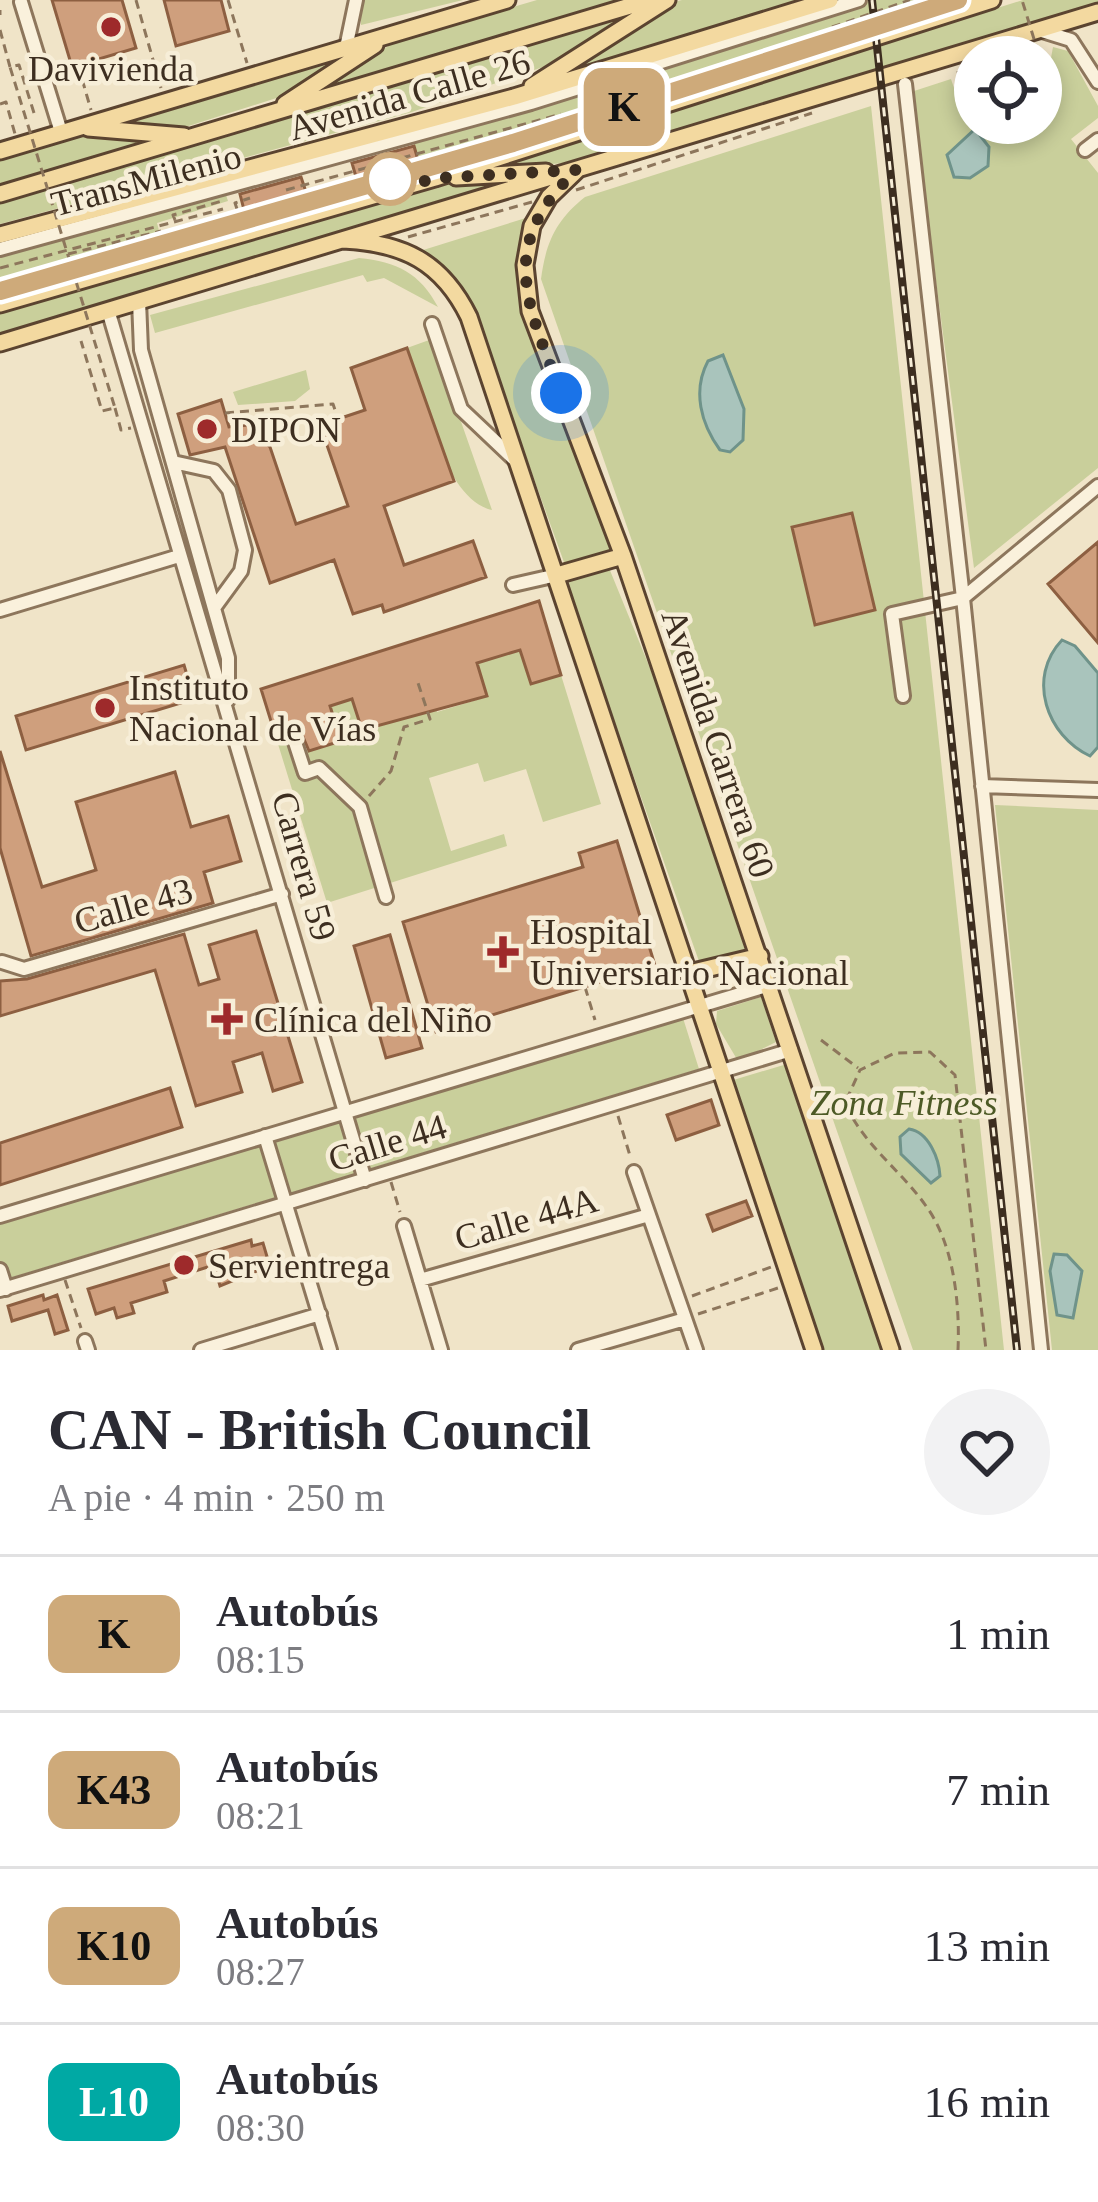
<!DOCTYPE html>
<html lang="es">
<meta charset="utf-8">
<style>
:root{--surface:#fff;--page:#f2f2f3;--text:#2b2b33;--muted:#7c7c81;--line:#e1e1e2}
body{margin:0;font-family:Georgia,serif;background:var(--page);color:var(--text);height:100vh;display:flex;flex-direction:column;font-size:45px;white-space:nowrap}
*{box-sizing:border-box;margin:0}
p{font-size:39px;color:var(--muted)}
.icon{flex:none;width:66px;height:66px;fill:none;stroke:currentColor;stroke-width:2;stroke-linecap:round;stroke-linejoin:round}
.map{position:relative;height:1350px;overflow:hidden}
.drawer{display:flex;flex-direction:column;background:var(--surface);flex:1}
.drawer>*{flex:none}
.badge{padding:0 24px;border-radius:18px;font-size:42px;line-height:78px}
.buttons{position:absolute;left:954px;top:36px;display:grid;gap:24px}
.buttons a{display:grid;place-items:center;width:108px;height:108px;border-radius:50%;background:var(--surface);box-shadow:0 6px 18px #0003;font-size:60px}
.you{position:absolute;width:60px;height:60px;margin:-30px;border:9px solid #fff;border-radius:50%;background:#1a73e8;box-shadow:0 0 0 18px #1a73e833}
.map>.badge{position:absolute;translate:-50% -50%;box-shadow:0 0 0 6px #fff}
.round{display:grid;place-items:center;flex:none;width:126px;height:126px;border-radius:63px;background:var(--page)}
.head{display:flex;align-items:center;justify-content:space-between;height:204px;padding:0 48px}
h1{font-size:57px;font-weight:600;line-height:90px}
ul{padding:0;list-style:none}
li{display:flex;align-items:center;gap:36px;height:156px;padding:0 48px;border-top:3px solid var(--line)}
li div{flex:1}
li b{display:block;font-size:45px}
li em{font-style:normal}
li .badge{min-width:132px;font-weight:700;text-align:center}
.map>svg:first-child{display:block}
.green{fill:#c9cf9b}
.water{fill:#a9c4bc;stroke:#6f938a;stroke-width:3}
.building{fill:#cf9f7d;stroke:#8d5f41;stroke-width:3}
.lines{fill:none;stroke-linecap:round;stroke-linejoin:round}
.minor-casing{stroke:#8d765c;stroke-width:18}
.major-casing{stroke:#5b4430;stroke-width:21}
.path{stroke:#8d765c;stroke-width:3;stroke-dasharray:9 6;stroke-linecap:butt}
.minor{stroke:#faf1dc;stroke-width:12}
.major{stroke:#f3d9a0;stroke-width:15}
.rail-casing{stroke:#3d2e20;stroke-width:8}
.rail{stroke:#f7eed8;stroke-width:3;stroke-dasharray:9;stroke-linecap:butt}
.path-bridge{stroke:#8d765c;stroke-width:3;stroke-dasharray:9 6;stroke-linecap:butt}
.line-casing{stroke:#fff;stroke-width:27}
.line{stroke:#ceaa7a;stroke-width:18}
.walk{stroke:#3d2e20;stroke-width:12;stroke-dasharray:0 21.6}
.poi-dot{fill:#9e2a2b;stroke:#f7eed8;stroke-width:4.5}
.stop-dot{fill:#fff;stroke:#ceaa7a;stroke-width:6}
.labels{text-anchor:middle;stroke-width:9;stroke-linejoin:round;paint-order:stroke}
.poi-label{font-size:36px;fill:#3d2e20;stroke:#f7eed8;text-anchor:start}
.street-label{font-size:36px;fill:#3d2e20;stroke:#f7eed8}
.park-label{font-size:36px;font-style:italic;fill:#4d5a26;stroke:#f7eed8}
</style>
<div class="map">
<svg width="1098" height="1350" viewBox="0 0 1098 1350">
<rect width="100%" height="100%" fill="#f0e4c8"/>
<path class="green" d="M361,0H463L361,25Z
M537,0H622L321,93L394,42Z
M682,0H809L561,76L678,1Z
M874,0H936L419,166L413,142Z
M1023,0H1098V5L569,163L491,167Z
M628,17L543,67L412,112L0,224V202Z
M1053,47L1068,51L1098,106V118L1071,139L1098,173V468L974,568L911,92L951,79L954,88L975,81V123H1041V62L1051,58Z
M348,56L289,94L176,130L116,123Z
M871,106L1004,1350H913L541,279C546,242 556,220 585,197Z
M79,133L156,141L0,185V157Z
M453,182H506L0,334V312Z
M226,195L228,201L157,223L161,238L0,286V255Z
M529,217L520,252L521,300L610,547L609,554L565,565L476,318L451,275L420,251Z
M359,258C397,262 420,273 438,307L384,278L367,282L363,275L155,333L150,315Z
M432,339L492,510C443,499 423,393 407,348Z
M306,370L310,389L295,401L238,405L233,392Z
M609,568L670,717L748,952L701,967L568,590L570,579Z
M520,650L531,684L561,675L601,804L543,822L526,769L484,782L478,763L429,778L451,851L504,834L507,846L327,903L274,731L294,725L304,752L340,741L330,706L352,699L362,730L427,680L437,712L486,697L477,663Z
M995,805L1098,810V1350H1052Z
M761,997L776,1042L738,1061L716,1024L717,1011Z
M683,1018L699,1069L0,1281V1222Z
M787,1064L882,1350H823L730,1081Z"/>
<path class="water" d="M975,129L989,147L988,166L970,178L954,177L947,155Z
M723,355L744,409L743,440L730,452L720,450C701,424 692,391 708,361Z
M1062,640L1075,646L1098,673V747L1090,756C1047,736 1026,678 1062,640Z
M909,1129C929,1132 939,1159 940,1176L931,1183L901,1154L900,1137Z
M1054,1254L1067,1255L1082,1271L1073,1318L1057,1315L1050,1271Z"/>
<path class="building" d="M52,0H122L136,48L72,67Z
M164,0H221L229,31L176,46Z
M414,146L418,160L356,177L352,163Z
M301,177L306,192L244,210L240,194Z
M407,348L454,481L384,506L404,565L473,541L486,577L384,612L382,605L353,614L334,560L270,583L225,447L190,455L178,414L221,400L229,427L249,425L270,447L296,524L348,506L320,425L365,410L351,368Z
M852,513L875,610L815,625L792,527Z
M1098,542V643L1048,584Z
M539,601L561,675L531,684L520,650L477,663L487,696L362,730L352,699L330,706L341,741L309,751L298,725L274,731L261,689Z
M184,665L194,699L26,750L16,716Z
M0,751L42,887L96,870L76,802L175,772L191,827L228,816L241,861L204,872L213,903L31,956L0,848Z
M617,841L657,972L619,984L617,977L436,1032L403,922L583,867L579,853Z
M256,931L302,1082L273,1091L262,1053L233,1062L242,1092L196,1106L155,970L0,1016V981L27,979L184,934L199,985L219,979L209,945Z
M390,935L422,1048L386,1058L354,946Z
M170,1088L182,1127L0,1185V1143Z
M711,1100L719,1125L676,1140L667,1115Z
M746,1201L752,1216L713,1231L707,1215Z
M251,1240L252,1246L263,1243L268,1260L257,1263L259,1270L220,1286L214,1265L164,1281L167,1292L131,1303L134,1313L117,1318L114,1308L96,1314L88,1289Z
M43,1295L44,1300L57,1295L68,1330L55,1334L48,1310L12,1321L8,1306Z"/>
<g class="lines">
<g class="minor-casing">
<path id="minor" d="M21,2L61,132
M1042,31L1071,40L1098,82
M346,48L356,0
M905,84L963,598L1098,486
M1085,150L1098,140
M0,249L531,103L859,0
M0,291L513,143L958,0
M139,301L141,350L228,658V700
M108,310L365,1180
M432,324L461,409L517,462
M173,462L214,471L229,490L245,550L241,571L214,608
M513,585L557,575
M0,610L179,556
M903,696L892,614L963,598L1041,1350
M292,733L305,773L319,768L360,807L386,897
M982,786L1098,790
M2,962L24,969L282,894
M265,1136L330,1350
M634,1172L696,1350
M0,1216L770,985
M404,1226L441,1350
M0,1270L6,1289
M420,1280L649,1215
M0,1290L791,1050
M85,1341L88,1350
M201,1350L320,1314
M578,1350L685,1319"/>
</g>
<g class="major-casing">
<path id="major" d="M532,86L667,0
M285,104L375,45
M88,128L184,136
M0,151L507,0
M577,170L549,197L532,226L525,265L530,311L623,556L891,1350
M456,177L546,172
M0,194L650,0
M0,235L514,97L830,0
M343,240C404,243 442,262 469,317L814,1350
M0,304L435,178L992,0
M0,343L1098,12
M557,575L623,556
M689,973L760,956"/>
</g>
<path class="path" d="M136,0L161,88
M228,0L247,63
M0,10V15
M832,27L910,0
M0,30L10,67
M78,65L91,110
M958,71L959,77L975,72
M0,104L6,102L15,134
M286,190L561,114
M576,190L812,113
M237,209L235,203L250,198
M175,220L173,215L222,201
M408,237L532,202
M68,254L161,231
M0,268L223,209
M115,408L121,430L131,428
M225,413L333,404L338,419
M369,796L391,771L404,727L430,719L418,683
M585,987L595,1020
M821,1040L858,1068
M618,1116L631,1159
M391,1182L400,1212
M65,1280L81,1328
M692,1296L771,1267
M698,1314L778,1288
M958,1350C960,1304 954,1244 926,1206C900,1169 864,1146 845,1103L860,1070L895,1053L930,1052L955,1075L986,1350"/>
<use href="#minor" class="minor"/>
<use href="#major" class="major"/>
<g class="rail-casing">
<path id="rail" d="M872,0L1017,1350"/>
</g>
<use href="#rail" class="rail"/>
<path class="path-bridge" d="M1022,57L1038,52L1022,0
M34,113L19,65L10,67L115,408L102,411L81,341"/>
</g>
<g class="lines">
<g class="line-casing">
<path id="line" d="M0,291L513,143L958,0"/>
</g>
<use href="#line" class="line"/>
<path class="walk" d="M390,179L395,190L435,178L577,170C496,245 527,303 561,393"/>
</g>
<g class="poi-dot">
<circle cx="111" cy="27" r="12"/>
<circle cx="207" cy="429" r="12"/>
<circle cx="105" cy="708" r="12"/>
<path d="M497 934h12v12h12v12h-12v12h-12v-12h-12v-12h12z"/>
<path d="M221 1001h12v12h12v12h-12v12h-12v-12h-12v-12h12z"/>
<circle cx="184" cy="1265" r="12"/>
</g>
<circle class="stop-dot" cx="390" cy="179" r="24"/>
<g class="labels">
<g class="poi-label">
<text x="111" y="81" text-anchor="middle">Davivienda</text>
<text x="231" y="442">DIPON</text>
<text x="129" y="700">Instituto<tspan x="129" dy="41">Nacional de Vías</tspan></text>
<text x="530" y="944">Hospital<tspan x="530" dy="41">Universiario Nacional</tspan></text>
<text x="254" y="1032">Clínica del Niño</text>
<text x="208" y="1278">Servientrega</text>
</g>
<g class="street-label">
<text transform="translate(409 94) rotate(-16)" y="13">Avenida Calle 26</text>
<text transform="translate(146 179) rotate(-15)" y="13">TransMilenio</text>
<text transform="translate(719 743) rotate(71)" y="13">Avenida Carrera 60</text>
<text transform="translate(305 866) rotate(74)" y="13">Carrera 59</text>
<text transform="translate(133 905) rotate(-16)" y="13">Calle 43</text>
<text transform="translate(387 1142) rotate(-17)" y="13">Calle 44</text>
<text transform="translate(526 1218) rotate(-16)" y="13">Calle 44A</text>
</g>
<g class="park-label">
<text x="904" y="1115">Zona Fitness</text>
</g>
</g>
</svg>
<div class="buttons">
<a><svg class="icon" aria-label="locate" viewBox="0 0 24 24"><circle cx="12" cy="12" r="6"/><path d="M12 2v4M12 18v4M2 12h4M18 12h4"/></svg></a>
</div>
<div class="you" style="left:561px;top:393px"></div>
<b class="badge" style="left:624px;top:107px;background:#ceaa7a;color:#111">K</b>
</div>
<section class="drawer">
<div class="head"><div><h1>CAN - British Council</h1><p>A pie · 4 min · 250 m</p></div><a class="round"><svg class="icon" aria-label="heart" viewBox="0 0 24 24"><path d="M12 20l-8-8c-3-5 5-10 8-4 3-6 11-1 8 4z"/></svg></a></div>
<ul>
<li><span class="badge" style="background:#ceaa7a;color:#111">K</span><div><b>Autobús</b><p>08:15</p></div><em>1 min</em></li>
<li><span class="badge" style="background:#ceaa7a;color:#111">K43</span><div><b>Autobús</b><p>08:21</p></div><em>7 min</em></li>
<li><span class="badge" style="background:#ceaa7a;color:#111">K10</span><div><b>Autobús</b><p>08:27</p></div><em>13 min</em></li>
<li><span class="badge" style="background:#00a9a4;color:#fff">L10</span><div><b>Autobús</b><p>08:30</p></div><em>16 min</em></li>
</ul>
</section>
